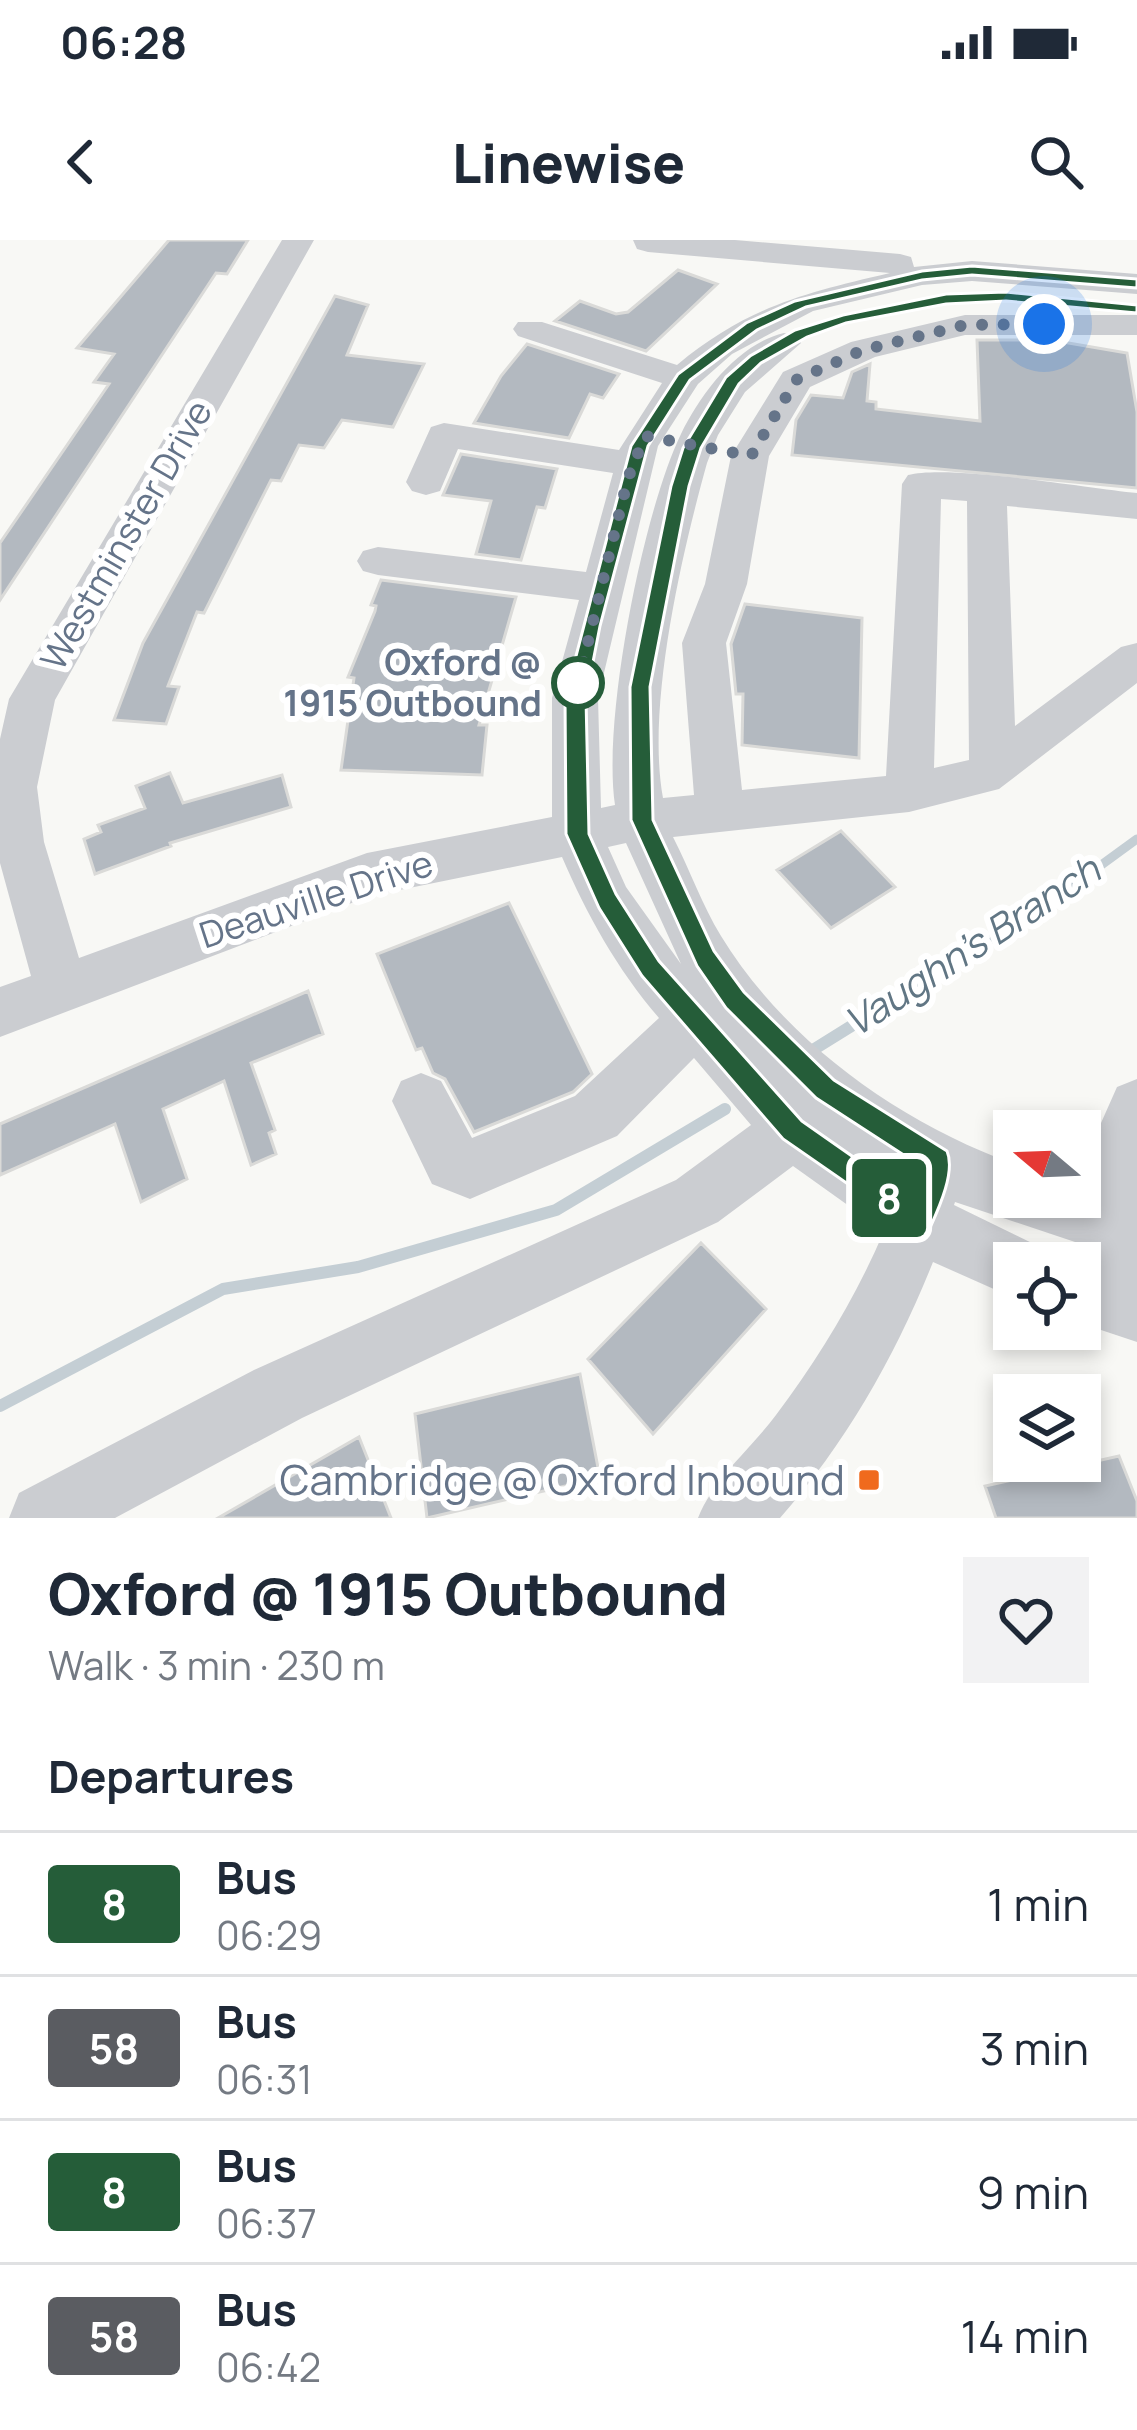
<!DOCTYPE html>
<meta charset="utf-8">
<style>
:root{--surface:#fff;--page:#f2f2f3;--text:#1f2937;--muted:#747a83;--line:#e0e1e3}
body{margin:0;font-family:Manrope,sans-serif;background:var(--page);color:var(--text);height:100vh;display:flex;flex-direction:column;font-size:45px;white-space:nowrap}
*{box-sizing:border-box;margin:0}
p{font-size:39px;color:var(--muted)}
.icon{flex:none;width:66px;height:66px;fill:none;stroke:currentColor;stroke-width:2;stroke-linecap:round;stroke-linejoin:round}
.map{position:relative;height:1278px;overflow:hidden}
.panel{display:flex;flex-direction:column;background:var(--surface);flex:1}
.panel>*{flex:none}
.badge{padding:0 24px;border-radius:9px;font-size:42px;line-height:78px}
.needle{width:78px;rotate:289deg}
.fabs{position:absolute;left:993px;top:870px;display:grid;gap:24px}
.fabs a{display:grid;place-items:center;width:108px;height:108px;border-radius:0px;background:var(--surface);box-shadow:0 6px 18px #0003;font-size:60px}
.you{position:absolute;width:60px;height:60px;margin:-30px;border:9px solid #fff;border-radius:50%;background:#1a73e8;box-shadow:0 0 0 18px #1a73e833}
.map>.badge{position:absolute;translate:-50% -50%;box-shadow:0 0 0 6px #fff}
h2{padding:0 48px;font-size:45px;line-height:108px}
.round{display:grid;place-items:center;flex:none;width:126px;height:126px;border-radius:0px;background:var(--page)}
.overview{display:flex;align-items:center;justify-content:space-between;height:204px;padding:0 48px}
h1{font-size:57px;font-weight:800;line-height:90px}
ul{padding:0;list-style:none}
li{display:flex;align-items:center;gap:36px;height:144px;padding:0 48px;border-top:3px solid var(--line)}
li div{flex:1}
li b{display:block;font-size:45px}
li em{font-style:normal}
li .badge{min-width:132px;font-weight:700;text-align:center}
.status{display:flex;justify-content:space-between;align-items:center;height:84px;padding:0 60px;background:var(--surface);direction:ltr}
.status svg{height:33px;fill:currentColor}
header{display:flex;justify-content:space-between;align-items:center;height:156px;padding:0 48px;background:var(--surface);font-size:54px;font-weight:800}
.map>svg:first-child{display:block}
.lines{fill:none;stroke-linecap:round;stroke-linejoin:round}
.stream-far1{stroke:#c4ced4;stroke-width:9}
.stream{stroke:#c4ced4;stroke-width:12}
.building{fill:#b3b9c0;stroke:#dadad8;stroke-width:3}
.minor{fill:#cbcdd1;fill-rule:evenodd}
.line{fill:#255d39;stroke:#fff;stroke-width:3}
.walk{stroke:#657489;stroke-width:12;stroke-dasharray:0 21.6}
.stop-dot{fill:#fff;stroke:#255d39;stroke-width:6}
.poi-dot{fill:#f06a1d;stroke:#fff;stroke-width:4.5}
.labels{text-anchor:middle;stroke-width:12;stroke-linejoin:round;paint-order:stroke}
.street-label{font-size:36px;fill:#657489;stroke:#fff}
.stop-label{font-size:36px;font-weight:bold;fill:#657489;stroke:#fff;text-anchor:end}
.water-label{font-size:39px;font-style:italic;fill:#617684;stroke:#fff}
.near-poi-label{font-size:42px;fill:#657489;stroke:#fff;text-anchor:end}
</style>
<div class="status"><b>06:28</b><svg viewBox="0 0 49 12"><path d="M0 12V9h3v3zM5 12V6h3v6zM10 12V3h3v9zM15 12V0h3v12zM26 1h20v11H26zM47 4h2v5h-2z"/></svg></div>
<header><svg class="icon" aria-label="back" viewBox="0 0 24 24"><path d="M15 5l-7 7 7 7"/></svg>Linewise<svg class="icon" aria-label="search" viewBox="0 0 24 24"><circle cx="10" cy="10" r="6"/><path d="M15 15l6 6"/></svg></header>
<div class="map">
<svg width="1137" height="1278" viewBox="0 0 1137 1278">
<rect width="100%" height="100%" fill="#f8f8f5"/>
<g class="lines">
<path class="stream-far1" d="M930,737L1045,666L1137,599"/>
<path class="stream" d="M808,813L935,734
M0,1166L223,1049L358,1027L556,970L725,869"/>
</g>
<path class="building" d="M169,0H248L227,34L216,33L0,360V303L109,144L94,142L114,114L77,108Z
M678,30L717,44L646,111L555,81L580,61L616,74L628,72Z
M335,56L368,65L347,115L424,124L393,187L342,180L324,208L299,205L281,241L271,240L204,373L197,372L168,446L179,447L166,484L114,480L143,403Z
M977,100H1051L1127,113L1137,172V248L792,215L796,180L811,155L843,158L852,132L870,124L867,161L876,162V169L980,181Z
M527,104L619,134L603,158L590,154L569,198L474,183L501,136Z
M461,214L557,229L545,268L537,267L521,320L476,314L491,261L443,255Z
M381,340L516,357L479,485H487L482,535L341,530L354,438L348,437L375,371L376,366L371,365Z
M745,364L862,378L859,518L742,505L743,454H736L731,404Z
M170,533L183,563L282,535L291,567L170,603L171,606L95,634L84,599L101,592L98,585L145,568L136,546Z
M841,591L895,647L831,688L777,630Z
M509,663L592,834L573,852L474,892L445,839L433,833L422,808L416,810L377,714Z
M308,751L323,794L251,823L275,890L269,893L276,914L251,925L224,841L163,869L187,939L141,962L115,884L0,935V884Z
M701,1003L766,1069L653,1194L588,1119Z
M580,1134L600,1238L427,1278L415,1174Z
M359,1197L391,1278H218Z
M1119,1216L1137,1261V1278H996L985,1246Z"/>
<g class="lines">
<path class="minor" d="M282,0H314L55,460L37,547L44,602L79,718L367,613L552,577V458L579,360L378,335L363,331L357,321L363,311L378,307L586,332L613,233L458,209L440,251L426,255L412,251L406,242L431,187L444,183L619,210L662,143L518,96L513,89L518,82H542L677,125C747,67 804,53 890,33L648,12L637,9L633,0H735L900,14L911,17L914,27L972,21L1137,34V54L972,41L922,45L813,71L732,114L698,144L658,206L598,458L601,568L615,565C602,480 643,272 681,194C701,153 738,104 784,93L796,96L801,103L745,152L718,195L707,223C682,313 646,466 663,558L694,555L682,403L705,344L731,216L783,132L851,102L965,75H1137V95H965L875,117L810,147L769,216L747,344L726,403L742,550L886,536L902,244L908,235C950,224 1086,248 1137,253V279L1007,266L1015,486L1121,407L1137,403V443L999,549L909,572L673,597C690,630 702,665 721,696C786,802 899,882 1014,924V957H1080V943L1097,949L1101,883L1117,847L1137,839V1102L1080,1083V1023H1071L1080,1019L1096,1025V1009L955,962L954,965L1036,1005L1044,1023H1014V1058L933,1022C896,1115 846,1203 780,1278H698C714,1238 750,1210 776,1175C819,1118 856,1057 884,991L793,926L718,982L302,1178L115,1278H9L19,1253L254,1130L676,940L751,885L694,818L617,896L470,959L432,944L392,861L401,841L421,833L441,841L472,898L575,856L659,778C617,729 587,675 562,617L370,656L0,797V747L31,736L0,623V499L9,459ZM941,259L967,261L969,520L934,528ZM626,603L681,724L626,647L608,607Z"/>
</g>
<path class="line" d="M972,26L1137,39V48L972,35L922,40L806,67L757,90L690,140L648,206L600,386L586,458L589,594L616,654L659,721L802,881L912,958L922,927L816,858L726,768L697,726L631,580L630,447L671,246L683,208L726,137L750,116L795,90L843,75L946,54L1006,52L1137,65V73L1006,61L946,64L846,83L807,97L761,123L739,144L701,208L689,246L650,447L653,580L714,711L744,752L834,840L947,911C956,932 938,970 929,990L920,994L783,899L642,736L599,668L566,594L565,458L631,206L678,134L746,83L795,61L922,31Z"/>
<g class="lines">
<path class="walk" d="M578,443L628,238L645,196L751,216L796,140L863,110L965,85L1044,84"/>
</g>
<circle class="stop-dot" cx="578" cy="443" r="24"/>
<rect class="poi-dot" x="857" y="1228" width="24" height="24" rx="6"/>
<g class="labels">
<g class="street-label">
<text transform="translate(126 295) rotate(-60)" y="13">Westminster Drive</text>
<text transform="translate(316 659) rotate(-18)" y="13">Deauville Drive</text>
</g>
<g class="stop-label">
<text x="542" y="435">Oxford @<tspan x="542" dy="41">1915 Outbound</tspan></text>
</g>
<g class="water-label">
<text transform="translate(972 706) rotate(-33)" y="14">Vaughn's Branch</text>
</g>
<g class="near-poi-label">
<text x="845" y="1255">Cambridge @ Oxford Inbound</text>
</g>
</g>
</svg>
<div class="fabs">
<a><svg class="needle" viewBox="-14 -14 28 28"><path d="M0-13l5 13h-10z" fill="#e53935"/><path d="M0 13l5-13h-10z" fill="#747a83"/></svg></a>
<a><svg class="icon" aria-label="locate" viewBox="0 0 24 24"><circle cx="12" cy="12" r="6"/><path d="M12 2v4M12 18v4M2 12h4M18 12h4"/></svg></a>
<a><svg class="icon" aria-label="layers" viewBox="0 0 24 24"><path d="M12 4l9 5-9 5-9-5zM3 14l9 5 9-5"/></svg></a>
</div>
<div class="you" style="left:1044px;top:84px"></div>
<b class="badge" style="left:889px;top:958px;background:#255d39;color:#fff">8</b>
</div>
<section class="panel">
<div class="overview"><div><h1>Oxford @ 1915 Outbound</h1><p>Walk · 3 min · 230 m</p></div><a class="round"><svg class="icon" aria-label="heart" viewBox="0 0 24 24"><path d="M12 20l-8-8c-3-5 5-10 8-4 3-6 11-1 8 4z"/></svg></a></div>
<h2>Departures</h2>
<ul>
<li><span class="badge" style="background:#255d39;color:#fff">8</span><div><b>Bus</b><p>06:29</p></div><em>1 min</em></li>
<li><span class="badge" style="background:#5a5c61;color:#fff">58</span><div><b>Bus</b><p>06:31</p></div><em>3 min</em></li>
<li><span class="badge" style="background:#255d39;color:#fff">8</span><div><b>Bus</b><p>06:37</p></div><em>9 min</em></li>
<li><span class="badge" style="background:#5a5c61;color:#fff">58</span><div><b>Bus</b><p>06:42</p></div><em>14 min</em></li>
</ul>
</section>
